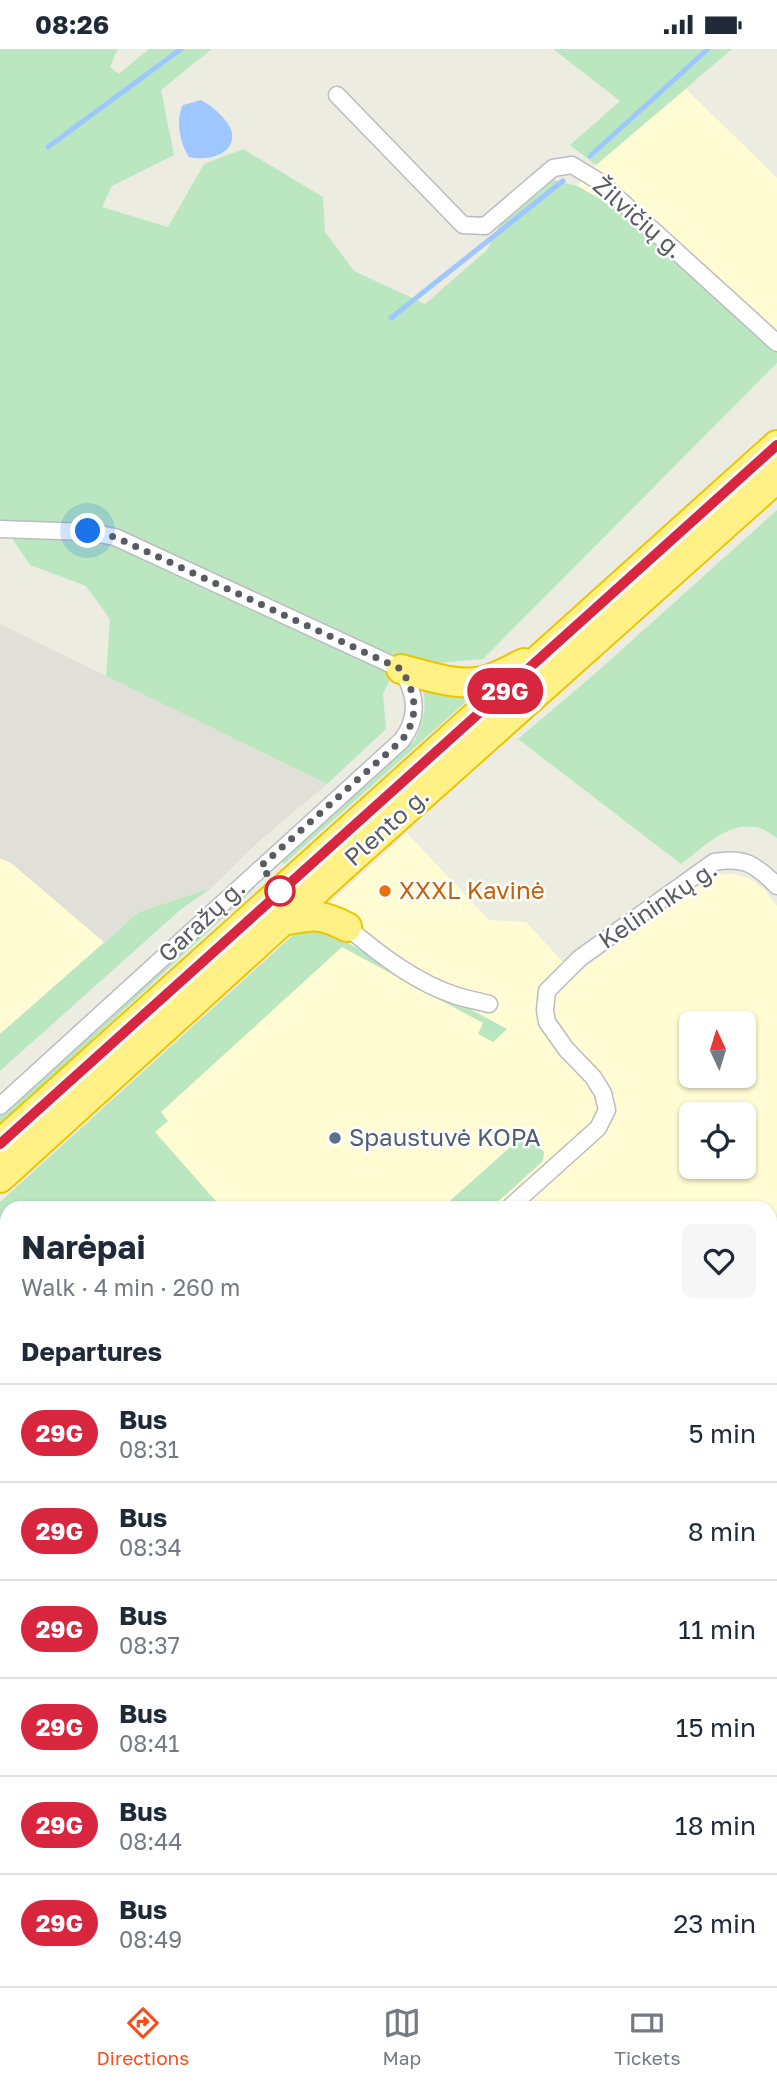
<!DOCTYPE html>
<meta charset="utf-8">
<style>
:root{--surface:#fff;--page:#f6f6f7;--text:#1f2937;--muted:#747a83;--line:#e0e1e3;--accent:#f64d1d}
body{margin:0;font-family:"Golos Text",sans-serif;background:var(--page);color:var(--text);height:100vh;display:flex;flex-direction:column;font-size:26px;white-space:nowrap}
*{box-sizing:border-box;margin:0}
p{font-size:23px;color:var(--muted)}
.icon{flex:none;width:38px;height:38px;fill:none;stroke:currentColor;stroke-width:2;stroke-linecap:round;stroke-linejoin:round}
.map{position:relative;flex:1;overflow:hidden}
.drawer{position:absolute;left:0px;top:1152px;width:777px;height:786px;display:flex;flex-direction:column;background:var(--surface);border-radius:21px 21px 0 0;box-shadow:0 2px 5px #0004}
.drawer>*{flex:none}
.badge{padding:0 14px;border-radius:23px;font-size:24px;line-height:46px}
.needle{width:46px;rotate:356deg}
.tools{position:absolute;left:679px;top:962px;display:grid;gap:14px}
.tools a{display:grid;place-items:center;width:77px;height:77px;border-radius:10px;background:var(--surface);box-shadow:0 2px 5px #0004;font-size:35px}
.you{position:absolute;width:35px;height:35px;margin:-18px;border:5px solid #fff;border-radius:50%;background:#1a73e8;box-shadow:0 0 0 10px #1a73e833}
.map>.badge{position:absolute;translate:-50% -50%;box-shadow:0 0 0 4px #fff}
h2{padding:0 21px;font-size:26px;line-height:63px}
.round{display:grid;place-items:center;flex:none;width:74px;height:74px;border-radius:10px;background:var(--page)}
.overview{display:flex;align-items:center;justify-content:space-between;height:119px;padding:0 21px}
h1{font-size:33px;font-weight:700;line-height:52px}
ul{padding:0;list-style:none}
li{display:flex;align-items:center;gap:21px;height:98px;padding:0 21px;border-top:2px solid var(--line)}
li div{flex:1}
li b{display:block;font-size:26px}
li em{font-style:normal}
li .badge{min-width:77px;font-weight:700;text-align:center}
.status{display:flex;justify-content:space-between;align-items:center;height:49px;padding:0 35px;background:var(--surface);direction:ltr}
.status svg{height:19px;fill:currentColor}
.tabs{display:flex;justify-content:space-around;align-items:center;height:98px;border-top:2px solid var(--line);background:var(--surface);font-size:19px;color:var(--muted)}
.tabs a{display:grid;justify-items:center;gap:4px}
.tabs .on{color:var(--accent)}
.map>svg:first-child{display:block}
.commercial{fill:#fffbd3;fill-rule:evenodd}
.industrial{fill:#e0dfd8}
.green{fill:#bae7c0}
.water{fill:#9ec7ff}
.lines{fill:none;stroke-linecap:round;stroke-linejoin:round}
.stream{stroke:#9ec7ff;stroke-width:5}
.street-casing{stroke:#bbbcc3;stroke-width:19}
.highway-casing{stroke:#edc500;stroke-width:32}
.street{stroke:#fff;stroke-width:16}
.highway{stroke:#fff185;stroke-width:28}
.line-casing{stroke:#fff;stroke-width:16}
.line{stroke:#d7263d;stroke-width:10}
.walk{stroke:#595b62;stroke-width:7;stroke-dasharray:0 12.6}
.stop-dot{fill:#fff;stroke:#d7263d;stroke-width:3.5}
.food-dot{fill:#e8710a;stroke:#fff;stroke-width:2.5}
.service-dot{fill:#5c6f8a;stroke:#fff;stroke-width:2.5}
.labels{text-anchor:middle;stroke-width:5;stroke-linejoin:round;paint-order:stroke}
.street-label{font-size:24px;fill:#595b62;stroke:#fff}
.food-label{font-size:24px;fill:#c56008;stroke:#fff;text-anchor:start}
.service-label{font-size:24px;fill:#4e5e75;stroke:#fff;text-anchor:start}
</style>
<div class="status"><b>08:26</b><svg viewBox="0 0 49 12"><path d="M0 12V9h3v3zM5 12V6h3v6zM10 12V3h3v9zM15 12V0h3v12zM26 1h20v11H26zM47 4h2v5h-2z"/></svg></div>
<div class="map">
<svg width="777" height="1937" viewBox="0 0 777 1937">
<rect width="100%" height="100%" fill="#edece0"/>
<path class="commercial" d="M686,40L777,129V298L619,160L577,137L596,116Z
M407,784L489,871L526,873L575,926L699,833L713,826L732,825L749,829L764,840L777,857V1937H0V1153ZM691,975H744V1027H691ZM691,1066H744V1118H691ZM7,1158H770V1930H7Z
M0,809L11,813L104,893L0,985Z"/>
<path class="industrial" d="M0,493V575L327,735L257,794L211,839L139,863L104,893L11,814L0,809Z"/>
<path class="green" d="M0,0H119L116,3L110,18L119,25L149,0H212L161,41L174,106L112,137L102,158L168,178L204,115L243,100L323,148L325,183L354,222L425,255L487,201L500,176L554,131L577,137L619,160L777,298V314L483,610L412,616L391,628L383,645L386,680L327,735L106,627L110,570L86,537L30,516L0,471Z
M553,0H732L596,116L570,96L620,52Z
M777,461V789C772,786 767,782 762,780C731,769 704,798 681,815L518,690L598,622Z
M421,634L480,640L284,815L280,812L415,691C424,671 428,655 421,634Z
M252,835L255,839L0,1076V1066Z
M211,839L179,862L0,1022V985L139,863Z
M302,878L322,880L507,980L493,993L478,985L483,974L342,898L161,1063L168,1072L155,1083L221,1158H7V1597L3,1600H0V1153Z
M526,1084L532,1085L539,1094L537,1096L544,1103L543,1112L492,1158H443Z"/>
<path class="water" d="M201,51C212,57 229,71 232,84C235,107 205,112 189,108C180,95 175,70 183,56Z"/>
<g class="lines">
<path class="stream" d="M48,98L181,0
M590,107L708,0
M391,269L563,132"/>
<g class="street-casing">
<path id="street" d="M337,46L463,176L485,177L553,119L572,116L600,133L777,294
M0,480L88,483L115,488L401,620C416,644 420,667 402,691L0,1057
M347,878C379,905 416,934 457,947C467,950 478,952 489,955
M510,1158L598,1079L607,1061L603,1044L593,1028L566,1000L547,973L545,961L547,942L580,909L714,813C745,808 755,815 777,837
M0,1621L7,1614
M605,1930L611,1937"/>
</g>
<g class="highway-casing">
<path id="highway" d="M401,620C425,626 452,636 477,633C494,631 509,621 524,614
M283,872C313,866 319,864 347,878
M0,1095L777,396
M0,1129L343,817L777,429"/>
</g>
<use href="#street" class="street"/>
<use href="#highway" class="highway"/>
</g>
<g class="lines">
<g class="line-casing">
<path id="line" d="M0,1095L777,396"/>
</g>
<use href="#line" class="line"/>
<path class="walk" d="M88,482L115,488L401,620C416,644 420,667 402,691L261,817L280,842"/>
</g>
<circle class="stop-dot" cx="280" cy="842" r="14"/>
<circle class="food-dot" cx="385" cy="842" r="7"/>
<circle class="service-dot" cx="335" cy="1089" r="7"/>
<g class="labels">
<g class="street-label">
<text transform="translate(638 169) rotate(41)" y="8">Žilvičių g.</text>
<text transform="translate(387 778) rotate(-42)" y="8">Plento g.</text>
<text transform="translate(658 856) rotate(-34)" y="8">Kelininkų g.</text>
<text transform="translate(202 872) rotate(-43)" y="8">Garažų g.</text>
</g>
<g class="food-label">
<text x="399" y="850">XXXL Kavinė</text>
</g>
<g class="service-label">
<text x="349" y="1097">Spaustuvė KOPA</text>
</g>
</g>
</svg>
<div class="tools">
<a><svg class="needle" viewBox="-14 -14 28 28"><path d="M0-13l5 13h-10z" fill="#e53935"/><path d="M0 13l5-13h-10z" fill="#747a83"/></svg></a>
<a><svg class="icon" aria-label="locate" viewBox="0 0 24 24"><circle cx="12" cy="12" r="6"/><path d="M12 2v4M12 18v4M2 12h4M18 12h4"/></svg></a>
</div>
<div class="you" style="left:88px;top:482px"></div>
<b class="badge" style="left:505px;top:642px;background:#d7263d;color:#fff">29G</b>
<section class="drawer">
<div class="overview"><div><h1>Narėpai</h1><p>Walk · 4 min · 260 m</p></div><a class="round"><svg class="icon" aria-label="heart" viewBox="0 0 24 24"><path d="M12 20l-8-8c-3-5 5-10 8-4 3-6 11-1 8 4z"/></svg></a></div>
<h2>Departures</h2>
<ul>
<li><span class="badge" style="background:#d7263d;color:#fff">29G</span><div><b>Bus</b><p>08:31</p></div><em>5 min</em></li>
<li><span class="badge" style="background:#d7263d;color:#fff">29G</span><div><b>Bus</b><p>08:34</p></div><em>8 min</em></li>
<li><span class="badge" style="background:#d7263d;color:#fff">29G</span><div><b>Bus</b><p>08:37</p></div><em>11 min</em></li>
<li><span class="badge" style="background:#d7263d;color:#fff">29G</span><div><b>Bus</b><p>08:41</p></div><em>15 min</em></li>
<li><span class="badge" style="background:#d7263d;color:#fff">29G</span><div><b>Bus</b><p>08:44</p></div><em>18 min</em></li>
<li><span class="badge" style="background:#d7263d;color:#fff">29G</span><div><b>Bus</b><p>08:49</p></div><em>23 min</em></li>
</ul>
</section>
</div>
<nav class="tabs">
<a class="on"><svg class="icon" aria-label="directions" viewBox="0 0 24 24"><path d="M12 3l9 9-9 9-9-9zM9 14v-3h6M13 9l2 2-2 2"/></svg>Directions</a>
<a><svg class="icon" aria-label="map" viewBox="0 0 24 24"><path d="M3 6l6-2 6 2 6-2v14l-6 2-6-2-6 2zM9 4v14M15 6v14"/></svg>Map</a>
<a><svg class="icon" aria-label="tickets" viewBox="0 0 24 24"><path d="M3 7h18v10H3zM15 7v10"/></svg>Tickets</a>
</nav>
